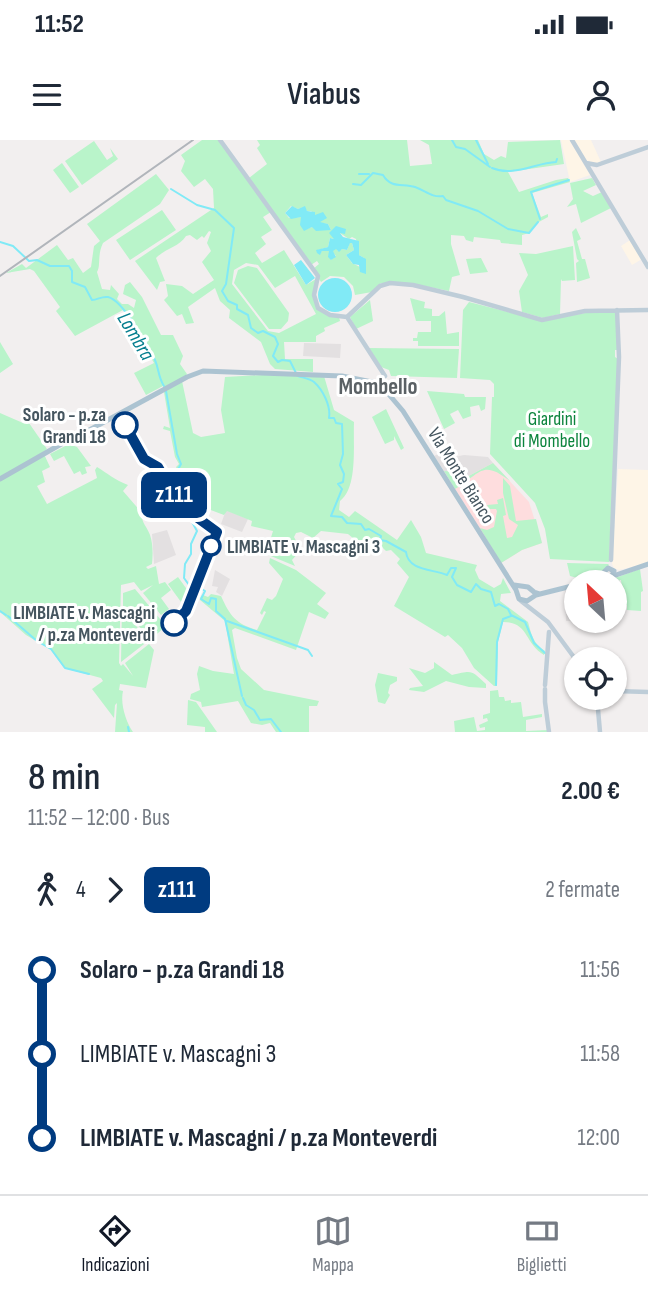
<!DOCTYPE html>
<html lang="it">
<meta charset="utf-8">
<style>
:root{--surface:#fff;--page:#f6f6f7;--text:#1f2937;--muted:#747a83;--line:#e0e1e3;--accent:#111827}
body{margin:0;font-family:"Sofia Sans Condensed",sans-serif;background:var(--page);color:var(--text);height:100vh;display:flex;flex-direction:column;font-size:26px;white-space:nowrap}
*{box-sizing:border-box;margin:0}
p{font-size:23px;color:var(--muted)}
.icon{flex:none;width:38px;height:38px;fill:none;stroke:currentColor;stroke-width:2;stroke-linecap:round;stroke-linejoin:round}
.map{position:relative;height:592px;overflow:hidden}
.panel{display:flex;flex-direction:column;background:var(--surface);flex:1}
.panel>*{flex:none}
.badge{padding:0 14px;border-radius:10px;font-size:24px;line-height:46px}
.needle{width:46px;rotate:334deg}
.tools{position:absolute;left:564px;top:430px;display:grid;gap:14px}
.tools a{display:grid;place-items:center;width:63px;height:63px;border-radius:50%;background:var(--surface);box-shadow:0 2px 5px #0004;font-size:35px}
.map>.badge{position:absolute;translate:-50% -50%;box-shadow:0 0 0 4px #fff}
.legs{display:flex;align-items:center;gap:10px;height:77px;padding:0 28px;font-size:23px}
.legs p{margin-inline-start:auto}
.summary{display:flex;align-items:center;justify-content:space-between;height:119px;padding:0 28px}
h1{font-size:38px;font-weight:600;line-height:52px}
ul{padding:0 28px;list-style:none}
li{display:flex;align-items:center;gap:24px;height:84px;font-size:26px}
li i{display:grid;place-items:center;width:10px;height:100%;margin:0 9px;background:currentColor}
li i::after{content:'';width:18px;height:18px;margin:-9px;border:5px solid;border-radius:50%;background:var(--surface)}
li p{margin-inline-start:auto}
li:first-child i{background:linear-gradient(#0000 50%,currentColor 0)}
li:last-child i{background:linear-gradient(currentColor 50%,#0000 0)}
.status{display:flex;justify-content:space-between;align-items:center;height:49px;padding:0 35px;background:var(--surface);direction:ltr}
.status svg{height:19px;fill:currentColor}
header{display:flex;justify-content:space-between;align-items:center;height:91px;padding:0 28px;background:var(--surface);font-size:32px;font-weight:600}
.dock{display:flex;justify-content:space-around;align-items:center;height:98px;border-top:2px solid var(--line);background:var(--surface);font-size:19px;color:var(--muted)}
.dock a{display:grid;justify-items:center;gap:4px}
.dock .selected{color:var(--accent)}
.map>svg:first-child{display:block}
.commercial{fill:#fef5e7}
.education{fill:#e3e0e1}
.medical{fill:#feddde}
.green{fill:#b9f4ca;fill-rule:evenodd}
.water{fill:#81eaf6}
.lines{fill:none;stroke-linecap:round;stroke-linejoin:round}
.stream{stroke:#81eaf6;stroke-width:2}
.secondary{stroke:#becdd8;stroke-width:4.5}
.primary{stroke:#acc3d1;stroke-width:5}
.rail{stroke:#b1b5bb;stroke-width:2}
.line-1-casing{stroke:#fff;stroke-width:16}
.line-1{stroke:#003b80;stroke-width:10}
.stop-1-dot{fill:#fff;stroke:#003b80;stroke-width:3.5}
.labels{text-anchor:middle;stroke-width:6;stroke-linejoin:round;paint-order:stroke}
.stop-label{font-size:19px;font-weight:bold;fill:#45555f;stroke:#fff;text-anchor:end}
.park-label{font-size:19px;fill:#0c843d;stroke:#fff}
.street-label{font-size:19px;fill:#45555f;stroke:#fff}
.water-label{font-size:21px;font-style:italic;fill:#047e8e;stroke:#fff}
.quarter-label{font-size:23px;font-weight:bold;fill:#5b6165;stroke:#fff}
</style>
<div class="status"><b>11:52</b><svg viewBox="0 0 49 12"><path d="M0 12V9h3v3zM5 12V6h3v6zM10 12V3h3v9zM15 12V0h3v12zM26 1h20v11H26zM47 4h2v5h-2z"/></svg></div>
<header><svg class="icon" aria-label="menu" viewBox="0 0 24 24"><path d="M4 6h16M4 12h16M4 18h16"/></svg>Viabus<svg class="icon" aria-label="person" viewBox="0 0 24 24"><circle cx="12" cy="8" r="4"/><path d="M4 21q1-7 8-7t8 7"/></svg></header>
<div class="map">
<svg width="648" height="592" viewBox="0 0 648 592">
<rect width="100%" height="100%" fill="#f2efef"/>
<path class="commercial" d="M561,0H570L590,35L570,42Z
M574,0H591L601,22L596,24L585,20Z
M630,100L642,119L632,125L621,106Z
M618,329L648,330V423L619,430L614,428L612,424Z"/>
<path class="education" d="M304,203L341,204L340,218L303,216Z
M448,309L454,317L464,315L488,317L493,323L465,338L444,331L434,316Z
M226,370L248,379L242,392L221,384Z
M167,390L176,415L154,424L152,394Z
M215,430L230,439L222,456L216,452L218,447L212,446Z
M576,450V481H566L565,451Z"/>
<path class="medical" d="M493,323L529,362L542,403L522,410L501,423L444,331L461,332L465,338Z"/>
<path class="green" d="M202,0H218L271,72L263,77L272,90L261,97L266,104L255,113L262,123L284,110L306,145L316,139L313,153L320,171L339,177L340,181L324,188L325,191L316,196V202H284L285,219H313V232L275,229L270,224L261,202L229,178L230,170L220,161L215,148L188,167L194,183L186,184L182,174L177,176L164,160L168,156L166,144L182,146L193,154L214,140L202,122L211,111L207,103L211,92L209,91L204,98L202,96L197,100L190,95L186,96C179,107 166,108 156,118L165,141L160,142L157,150L135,121L214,68L213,49L205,39L194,47L181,31L185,21L181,15ZM246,123L258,125L275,148L295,136L316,174L279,193L268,191L232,144L234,130Z
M257,0H407L410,26L432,24L429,5L420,0H478L484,14L494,20L501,16L506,18L508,2L560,0L564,24L508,32L519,52L556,40L568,38L570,42L532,53L541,77L548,74V77L537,83L529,93L522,95V105L501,103L500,100L474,97L473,102L466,100L464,96L451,95V104L460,135L452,137L449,151L414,144L381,143L372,152L355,155L353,146L344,137L330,136L321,142L313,129L319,124L317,121L311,125L249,38L267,24L257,8L260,5ZM291,66L298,69L304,67L307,71H311L320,80V83L328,84L331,90L312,87L304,90L301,77L289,78L285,73ZM340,93L349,99L352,97L356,99L359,115L364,118L366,130L352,123L346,115L354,110L352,103L350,102L347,110L342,109L338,111L336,108L332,111L336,116L331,120L329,111H322L320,114L318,110L328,107L330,98L334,99Z
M94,1L107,20L113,16L110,8L118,19L82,45L65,21Z
M62,23L79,47L70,53L53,30Z
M156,34L169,50L160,64L103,103C97,115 101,126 97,132L102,149L110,150L111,145L119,154L117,159L122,164H128L134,168L136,160L123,154L125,145L130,142L142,157L161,195H173L183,216L180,224L187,234L182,241L193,293L201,297L225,293L221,270L225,237L263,235L324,236L334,270L354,282C353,305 358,348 340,361L339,370L349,377L355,371L397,400L411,380L421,397L426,413L477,425L475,430L479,439L494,448L501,444L503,438L511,453L501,454L500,461L528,482C531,493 533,504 545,511L544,515C524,503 529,482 503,482L498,502L497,546H494L474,528L462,508L448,495L445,497L394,466L409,437L397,423L400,419L391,410L386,411L380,405H376L370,400L359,403L348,394L321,391L313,398L301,392L296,393L294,397L301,410L292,420L295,426L266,414L273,391L251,386L252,381L227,371L224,375L200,366L201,354L192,352L187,348L189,345C186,336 179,335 176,327L179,324L175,317L170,291L163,289L164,286L170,288L163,246L146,255L134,233L154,223L123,170L75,196L56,171L60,167L34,131L30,129L6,133L22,124L26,128L57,105L68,120L73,118L83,133L91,127L94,106L100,101L87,84Z
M592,38L596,45L583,51L593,56L602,52L611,68L581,83L576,64L567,67L573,59L570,43Z
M162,70L176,90L130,120L116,100Z
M576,88L581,99L577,101L582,119H585L590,138L577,142L576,123L579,121L577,119L572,92Z
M573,106L575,140L562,141L561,139L560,174L543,178L522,172L519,151L528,135L519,113L536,114Z
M481,118L488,132L470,134L466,119Z
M248,126L257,128L289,173L288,181L281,189H269L234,143L238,130Z
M410,158L425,162L424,168L432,169V176H439L445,171L447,194L459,192V206H418V201H413V198H417L418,192H431V181H416Z
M370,160L373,181L356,189L350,177Z
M469,162L543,181L585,173L613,171L616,173L618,210H615V217L618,219L609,422L550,419L545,389L535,363L490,314L492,257H494V244L490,240L460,238L463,170Z
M0,202L13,224L0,233Z
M369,208L459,209L457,238L391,236L389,230L381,227Z
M427,251L464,254L465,257H486L485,269L481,271L479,265L470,267L471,276L463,279L458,270L450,274L455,283L444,289Z
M386,269L404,308L401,310L394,296V300L385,304L372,277Z
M0,273L23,283H29L47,309L43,312L50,327L42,331L45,342L37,346L47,364L97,338L95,330L97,327C107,333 115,340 128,345L123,351L142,373C141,383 147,386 150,395C153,404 153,414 152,424L146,427L148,429L156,426L159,444L165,442L171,450L161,458L169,469L161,475L143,453L153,445L141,451L134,442L121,445L119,523L121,526L123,524L133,536L125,523L149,504L154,510L146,548L120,544L119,550L123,551C120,564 126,582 133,592H115L117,563L115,565L114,578L92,549L103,541L101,538L64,528L51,510L26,495L0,472Z
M69,304L77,307L91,326L85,327L87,333L82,335L80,331L74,334L64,316L54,321L50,314Z
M493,323L510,341C482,319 481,333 455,349L444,331L461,332L465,338Z
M503,338L510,346L516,381L536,379L542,403L522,410L501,423L480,388L487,390L494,387L497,371L496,369H489L487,365L498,364L497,360L503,358L506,375L503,376L507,398L512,397L518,385L509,379L503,353Z
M270,418L296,430L326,453L317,464L329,473L325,479L309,472L296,510L235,488L232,490L237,518L241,529L264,550L319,561L317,566H309V592H276L270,583L262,585L251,583L238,561L202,567L201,562L190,559L191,554L200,550L197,534L199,526L213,531L234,534L225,481L200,460L201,456L203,455L208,457L211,454L221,456C230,476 236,484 257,490L266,472L264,471L262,475L260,473L267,458L272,460L276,456L283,439L269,423Z
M567,423L608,424L609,425L602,433L582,441L581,439L570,436Z
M640,429L643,451L641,452V471L627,470V465H621L624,449H622L621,440L615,441V438Z
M178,437L191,455L181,462L168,444Z
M135,449L166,486L150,500L123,466V453Z
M122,468L148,501L121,522Z
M434,522L452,535C473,530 471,530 486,544V548L469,547L446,541L424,552L409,550L410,548L423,546L409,528L425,533L434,528Z
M378,533L397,537V541L390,545L388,553L390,555L385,564L378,562L375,545Z
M498,550L499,557H504L505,561L511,560V563L521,562L523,577L542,574V577L526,580V591L548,590V592H455L454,581L474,577L477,591L485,590V587L480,588L479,585L488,581L487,578L483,579V575L490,573V551Z
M188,560L196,562L217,592H205V587L187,585Z"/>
<path class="water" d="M292,66L298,69L305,66L307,71L315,72V75L323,72L327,78L320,82L328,84L331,90L316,91L312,87L304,91L300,85L301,77L291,79L285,73Z
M336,86L346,89L345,94L340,93L343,97L359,101V115L366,119V134L360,132L359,125L353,124L346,115L354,110L352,103H350L347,110L342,109L339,112L336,109L333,111L336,117L331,120L328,117L329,111H322L320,115L317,113L316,110L328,107L330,98L334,99L329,93Z
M301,120L315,138L306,145L294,125Z
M318 155a17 17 0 1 1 34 0a17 17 0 1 1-34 0Z"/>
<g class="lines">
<path class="stream" d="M452,0L456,7L465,9L490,27
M476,0L488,24
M492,28C513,37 535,23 556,22L557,19
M359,34H369
M353,44L361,45L373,33L383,35C391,49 403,43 415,47C426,51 432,58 443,56L446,60L478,71L508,89L529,93L538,82
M171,49L197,65L215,70L234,88L226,144L222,151L228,161L237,165V169L248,175L251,188L258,193L263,191L275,197L278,204L273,216L278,222L282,220L290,221L296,233
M540,79L531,52L569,40
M0,102L13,106L29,121L37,120L50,126H69L72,131V142L85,147L92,160C98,160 101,156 108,157C123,160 148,206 155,220C159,229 158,237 164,246
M298,236C303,238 309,238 314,242C323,250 331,266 329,278H334L336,283L342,284L343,314L340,325L344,334L343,342L338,344L342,349L331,376L342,377L347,383L361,384L365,390L369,389L381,396L380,400L386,401L406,412C408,431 433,429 447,435L451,428H456L452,437L457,445L471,452L476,444L481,449L491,452L495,466L499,464L508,469L511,475L525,482L534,503L545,513
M166,251L177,314L181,324L177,331L188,335L190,351L202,353L200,367L194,375
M193,376L192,382L197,391L191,404V414L185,424L184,438L189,445L195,446
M197,446L205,451L201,459L209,464L211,458L216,459V471L225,479L242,556
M0,471L6,475
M8,476L37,501L51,509L65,528L89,534
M227,481L308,510L312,516
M496,545L497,502L503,479L511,476
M243,558L246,565L254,570L260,580L271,579L281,592
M128,587L129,592"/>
<path class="secondary" d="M220,0L318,136L314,155L318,168L330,175L347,177L385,236
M572,0L648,127
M586,23L597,25L648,7
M347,177L380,146L390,143L413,145L463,157L542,180L585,171L648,170
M611,420L619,217L617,170
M521,461L548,482L576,520
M545,545L549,492
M545,549V562L549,592
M614,551L648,552
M597,558L600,592"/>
<path class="primary" d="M376,244H380L403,271L516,450L519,459L527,461L536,455L576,445
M72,303V297L82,294L187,237L203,231L342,236L377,243
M0,339L70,299
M613,436L648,424
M583,443L604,436L611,438L614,431L608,428L601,435L590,441
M514,445L528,447L534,452L540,454"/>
<path class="rail" d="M0,136L193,0"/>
</g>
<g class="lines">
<g class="line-1-casing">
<path id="line-1" d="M125,285L144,319L158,327L180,365L217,392L186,471L174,483"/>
</g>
<use href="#line-1" class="line-1"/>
</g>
<g class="stop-1-dot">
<circle cx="125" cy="285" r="12"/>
<circle cx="211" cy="406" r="9"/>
<circle cx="174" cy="483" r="12"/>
</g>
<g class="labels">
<g class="stop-label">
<text x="106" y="281">Solaro - p.za<tspan x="106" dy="22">Grandi 18</tspan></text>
<text x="227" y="413" text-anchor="start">LIMBIATE v. Mascagni 3</text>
<text x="155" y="479">LIMBIATE v. Mascagni<tspan x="155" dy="22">/ p.za Monteverdi</tspan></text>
</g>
<g class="park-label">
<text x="552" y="285">Giardini<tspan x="552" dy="22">di Mombello</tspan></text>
</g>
<g class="street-label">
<text transform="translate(462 335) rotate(58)" y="7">Via Monte Bianco</text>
</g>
<g class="water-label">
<text transform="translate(136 196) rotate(59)" y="7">Lombra</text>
</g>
<g class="quarter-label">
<text x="378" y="254">Mombello</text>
</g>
</g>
</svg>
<div class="tools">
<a><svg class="needle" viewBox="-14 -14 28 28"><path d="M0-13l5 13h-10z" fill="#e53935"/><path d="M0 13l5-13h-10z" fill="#747a83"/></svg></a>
<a><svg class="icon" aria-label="locate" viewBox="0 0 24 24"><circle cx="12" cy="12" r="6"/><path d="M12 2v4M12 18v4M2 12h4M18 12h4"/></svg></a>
</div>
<b class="badge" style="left:174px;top:355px;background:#003b80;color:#fff">z111</b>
</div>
<section class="panel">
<div class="summary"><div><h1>8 min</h1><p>11:52 – 12:00 · Bus</p></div><b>2.00 €</b></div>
<div class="legs"><svg class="icon" aria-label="walk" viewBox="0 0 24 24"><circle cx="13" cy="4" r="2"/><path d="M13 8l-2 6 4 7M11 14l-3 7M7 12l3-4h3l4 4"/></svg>4<svg class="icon" aria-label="forward" viewBox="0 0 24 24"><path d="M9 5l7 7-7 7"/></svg><b class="badge" style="background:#003b80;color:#fff">z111</b><p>2 fermate</p></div>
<ul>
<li><i style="color:#003b80"></i><b>Solaro - p.za Grandi 18</b><p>11:56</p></li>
<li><i style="color:#003b80"></i><span>LIMBIATE v. Mascagni 3</span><p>11:58</p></li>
<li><i style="color:#003b80"></i><b>LIMBIATE v. Mascagni / p.za Monteverdi</b><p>12:00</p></li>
</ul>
</section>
<nav class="dock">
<a class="selected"><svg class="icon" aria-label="directions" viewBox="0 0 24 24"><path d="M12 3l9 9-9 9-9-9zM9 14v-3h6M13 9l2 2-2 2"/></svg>Indicazioni</a>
<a><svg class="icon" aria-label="map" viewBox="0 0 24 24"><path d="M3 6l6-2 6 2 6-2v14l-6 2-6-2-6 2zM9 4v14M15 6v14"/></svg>Mappa</a>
<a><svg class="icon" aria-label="tickets" viewBox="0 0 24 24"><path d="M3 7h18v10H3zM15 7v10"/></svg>Biglietti</a>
</nav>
